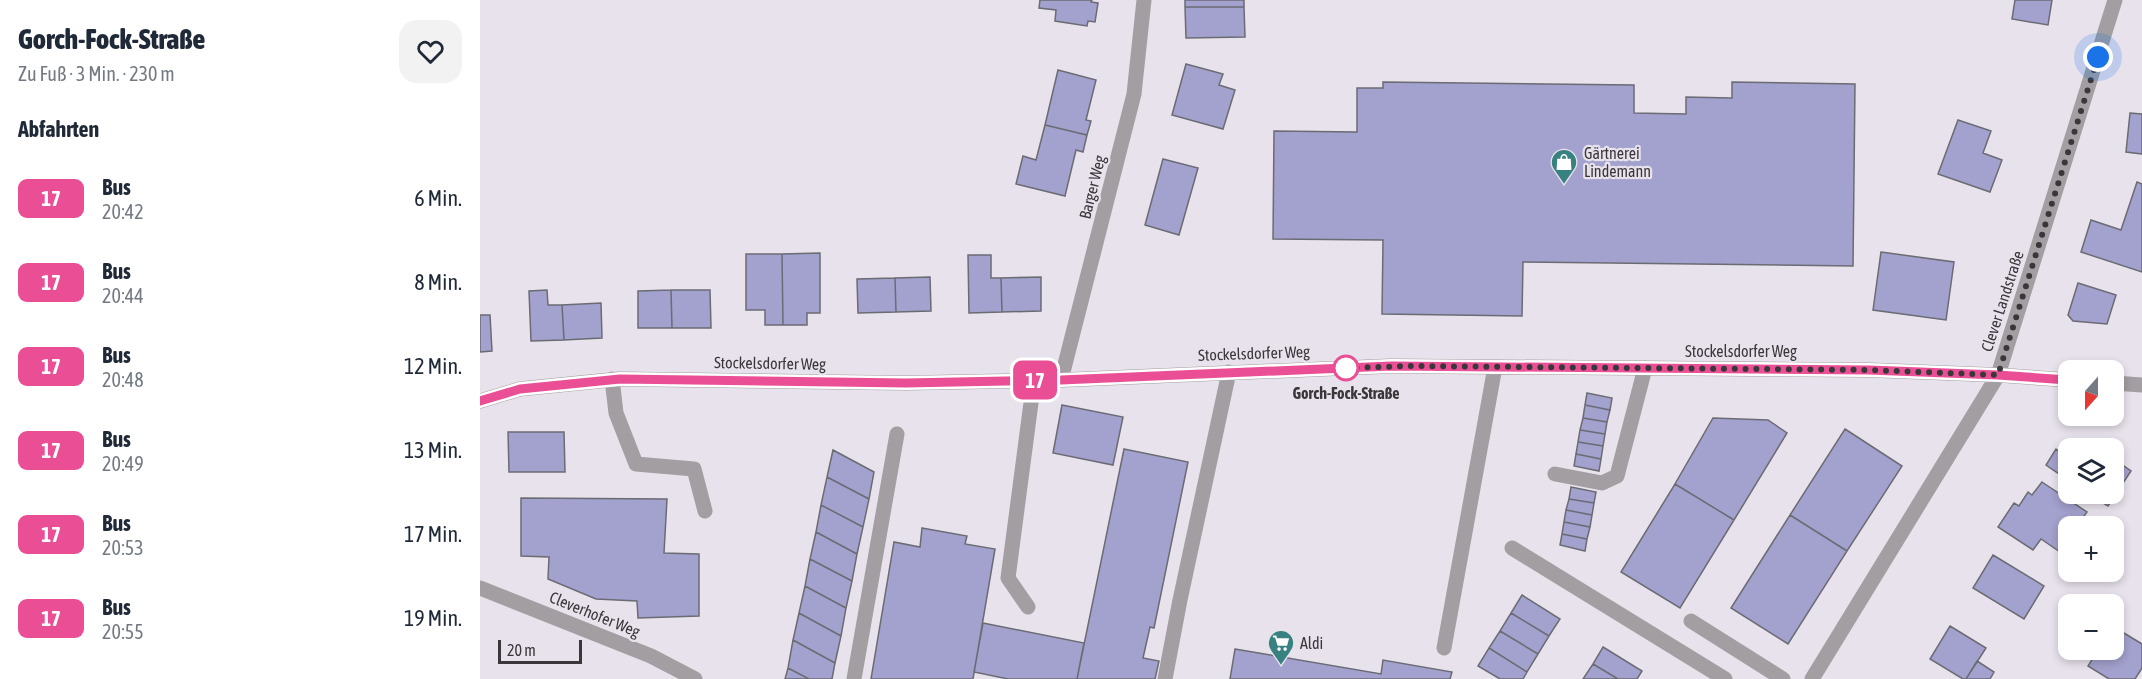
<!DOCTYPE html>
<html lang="de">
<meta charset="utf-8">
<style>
:root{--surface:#fff;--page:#f2f2f3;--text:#1f2937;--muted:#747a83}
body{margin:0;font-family:"Asap Condensed",sans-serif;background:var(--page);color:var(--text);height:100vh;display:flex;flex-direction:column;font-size:22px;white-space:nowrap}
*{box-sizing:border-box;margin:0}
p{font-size:20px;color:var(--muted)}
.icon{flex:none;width:33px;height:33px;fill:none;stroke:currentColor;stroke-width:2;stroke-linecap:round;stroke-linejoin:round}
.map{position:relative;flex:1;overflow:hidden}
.side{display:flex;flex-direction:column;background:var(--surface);width:480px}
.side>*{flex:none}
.badge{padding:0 12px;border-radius:9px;font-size:21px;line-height:39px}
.needle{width:39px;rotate:201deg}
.fabs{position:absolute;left:1578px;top:360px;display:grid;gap:12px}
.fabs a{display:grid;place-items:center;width:66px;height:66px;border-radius:12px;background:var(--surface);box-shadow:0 3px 9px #0003;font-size:30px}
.scale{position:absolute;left:18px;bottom:15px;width:84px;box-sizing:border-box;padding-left:6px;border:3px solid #39373a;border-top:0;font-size:16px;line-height:21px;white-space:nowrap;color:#39373a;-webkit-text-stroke:4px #e8e2ec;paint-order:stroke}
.you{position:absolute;width:30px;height:30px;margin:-15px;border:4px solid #fff;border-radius:50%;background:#1a73e8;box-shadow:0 0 0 9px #1a73e833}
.map>.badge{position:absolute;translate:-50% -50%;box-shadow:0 0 0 3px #fff}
h2{padding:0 18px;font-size:22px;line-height:54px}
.round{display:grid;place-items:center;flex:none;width:63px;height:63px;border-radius:18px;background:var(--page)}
.summary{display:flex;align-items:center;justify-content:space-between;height:102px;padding:0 18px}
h1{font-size:28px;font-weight:800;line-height:45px}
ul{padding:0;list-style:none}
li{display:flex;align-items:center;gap:18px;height:84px;padding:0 18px}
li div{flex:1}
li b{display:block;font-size:22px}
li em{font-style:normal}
li .badge{min-width:66px;font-weight:700;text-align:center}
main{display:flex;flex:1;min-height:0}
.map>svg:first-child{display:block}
.building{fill:#a3a1cd;stroke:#6b6b74;stroke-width:1.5}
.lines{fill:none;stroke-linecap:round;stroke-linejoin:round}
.minor{stroke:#a29ea1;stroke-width:15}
.line-casing{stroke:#fff;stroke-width:14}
.line{stroke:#ea4f96;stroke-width:9}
.walk{stroke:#39373a;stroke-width:6;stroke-dasharray:0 10.8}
.stop-dot{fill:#fff;stroke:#ea4f96;stroke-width:3}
.labels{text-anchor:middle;stroke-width:4.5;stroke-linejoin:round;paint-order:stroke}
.poi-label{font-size:16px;fill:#39373a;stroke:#e8e2ec;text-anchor:start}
.street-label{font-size:16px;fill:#39373a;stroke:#e8e2ec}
.stop-label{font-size:16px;font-weight:bold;fill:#39373a;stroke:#e8e2ec}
</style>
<main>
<section class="side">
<div class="summary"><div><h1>Gorch-Fock-Straße</h1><p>Zu Fuß · 3 Min. · 230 m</p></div><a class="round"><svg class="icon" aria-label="heart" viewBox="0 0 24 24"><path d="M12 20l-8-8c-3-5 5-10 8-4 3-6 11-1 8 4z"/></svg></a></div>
<h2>Abfahrten</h2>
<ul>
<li><span class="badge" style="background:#ea4f96;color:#fff">17</span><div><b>Bus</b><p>20:42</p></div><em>6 Min.</em></li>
<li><span class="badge" style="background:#ea4f96;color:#fff">17</span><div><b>Bus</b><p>20:44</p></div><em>8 Min.</em></li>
<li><span class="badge" style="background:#ea4f96;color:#fff">17</span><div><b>Bus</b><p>20:48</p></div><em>12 Min.</em></li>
<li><span class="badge" style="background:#ea4f96;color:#fff">17</span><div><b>Bus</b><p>20:49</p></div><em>13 Min.</em></li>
<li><span class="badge" style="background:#ea4f96;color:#fff">17</span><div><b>Bus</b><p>20:53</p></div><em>17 Min.</em></li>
<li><span class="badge" style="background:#ea4f96;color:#fff">17</span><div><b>Bus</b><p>20:55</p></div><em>19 Min.</em></li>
</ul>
</section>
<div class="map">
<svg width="1662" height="679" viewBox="0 0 1662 679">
<rect width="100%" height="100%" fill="#e8e2ec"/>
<path class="building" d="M560,0H612L611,2L618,3L615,22L608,21L607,26L575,21L576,10L559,8Z
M705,0H764V7H705Z
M1535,0H1572L1568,25L1532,19Z
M705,7H764L765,37L706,38Z
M706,64L743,74L739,85L755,90L743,129L692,115Z
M578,70L616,80L606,120L611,121L607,135L565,125Z
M903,82L1154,85V113L1206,114V97L1252,98V82L1375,84L1373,266L1043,262L1042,316L902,314L903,240L793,239L794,131L877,132V88H903Z
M1650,113L1662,114V154L1646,152Z
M1478,120L1511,131L1503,153L1522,160L1510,192L1458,174Z
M565,125L607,135L603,152L596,150L585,196L536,184L543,156L556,160Z
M683,159L718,168L699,235L665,225Z
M1657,182L1662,184V272L1601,252L1611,220L1641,230Z
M1401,252L1474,262L1466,320L1393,310Z
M340,253V313H327V325H303L302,254Z
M266,254H302L303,325H285V310H266Z
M488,255H511V278H521L522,312L489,313Z
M450,277L451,311L416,312L415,278Z
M561,277V311L522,312L521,278Z
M415,278L416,312L378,313L377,279Z
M1598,283L1636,295L1627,324L1593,321L1588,315Z
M67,290L68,305H82L84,340L51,341L49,291Z
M191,290H230L231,328H192Z
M191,290L192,328H158V291Z
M121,303L122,338L84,340L82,305Z
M0,315H10L12,351L0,352Z
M1107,393L1132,398L1130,410L1105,405Z
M582,405L643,417L633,465L573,453Z
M1105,405L1130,410L1127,422L1103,418Z
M1103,418L1127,422L1125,434L1100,430Z
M1233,418L1288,420L1307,433L1254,520L1195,484Z
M1365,429L1422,466L1367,551L1310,515Z
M1100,430L1125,434L1123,446L1098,442Z
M28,432H84L85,472H29Z
M1605,439L1618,448H1599Z
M1098,442L1123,446L1121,459L1096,454Z
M644,449L708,462L674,628L670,627L663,658L679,661L675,679H597Z
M1576,449L1588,458V480L1566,465Z
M353,450L394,472L389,499L347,477Z
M1096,454L1121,459L1119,471L1094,466Z
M1634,459L1651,471L1628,506L1608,494H1634Z
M347,477L389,499L383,527L341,505Z
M1562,482L1607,512L1597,526H1588V539L1580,552L1561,539L1553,550L1518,527L1534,503L1539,506L1548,492L1552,495Z
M1195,484L1254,520L1200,608L1141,572Z
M1091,487L1116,492L1114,503L1089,499Z
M41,498L187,499L184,553L219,554V616L158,618L157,601L116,599L68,579L69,557L41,556Z
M1089,499L1114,503L1112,515L1086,510Z
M341,505L383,527L377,554L336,532Z
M1086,510L1112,515L1110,527L1084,522Z
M1310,515L1367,551L1308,644L1251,608Z
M1084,522L1110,527L1107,539L1082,534Z
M442,528L487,536L485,544L515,549L493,679H391L414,542L440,547Z
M336,532L377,554L372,581L330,559Z
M1082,534L1107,539L1105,551L1080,545Z
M1513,555L1564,586L1544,619L1493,588Z
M330,559L372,581L366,608L325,586Z
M325,586L366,608L361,636L319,613Z
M1042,595L1080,619L1069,636L1031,613Z
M319,613L361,636L355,663L313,640Z
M1031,613L1069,636L1058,654L1020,631Z
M503,623L604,643L597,679H528L494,672Z
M1470,626L1506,648L1486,679H1483L1450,659Z
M1634,627L1662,644V668L1655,679H1629L1608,666L1618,650H1634Z
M1020,631L1058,654L1047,672L1009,648Z
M313,640L355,663L352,679H329L308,668Z
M1123,647L1162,671L1157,679H1138L1113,664Z
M1009,648L1047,672L1043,679H1020L998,666Z
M755,649L901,674L903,660L972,672L970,679H750Z
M1497,661L1514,672L1510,679H1486Z
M1113,664L1138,679H1103Z
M308,668L329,679H305Z"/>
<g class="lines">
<path class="minor" d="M132,379L136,413L156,464L214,469L225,511
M581,380L654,94L664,0
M1634,383L1662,385
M0,401L40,389L139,379L426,383L581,380L911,366L1389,370L1518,375L1588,380
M1075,474L1122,483L1137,476L1165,368
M1032,548L1245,679
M0,588L171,656L215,679
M548,607L528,578L554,380
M1211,621L1303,679
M964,648L1015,367
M374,679L417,434
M685,679L700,600L749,372
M1332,679L1518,375L1635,0"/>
</g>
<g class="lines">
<g class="line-casing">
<path id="line" d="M0,401L40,389L140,379L426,383L581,380L911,366L1389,370L1518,375L1588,380"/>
</g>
<use href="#line" class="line"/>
<path class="walk" d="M866,368L930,366L1389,370L1518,375L1618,57"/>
</g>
<defs>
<g id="shop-pin" transform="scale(1.35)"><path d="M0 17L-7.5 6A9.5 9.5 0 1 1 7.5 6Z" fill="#388181" stroke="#e8e2ec"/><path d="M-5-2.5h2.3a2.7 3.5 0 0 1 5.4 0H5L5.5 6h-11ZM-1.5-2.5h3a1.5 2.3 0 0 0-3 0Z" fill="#fff"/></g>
<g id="supermarket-pin" transform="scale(1.35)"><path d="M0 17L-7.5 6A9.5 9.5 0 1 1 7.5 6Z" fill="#388181" stroke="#e8e2ec"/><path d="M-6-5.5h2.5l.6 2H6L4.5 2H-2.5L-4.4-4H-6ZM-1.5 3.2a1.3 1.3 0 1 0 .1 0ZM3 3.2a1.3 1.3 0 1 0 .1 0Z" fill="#fff"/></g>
</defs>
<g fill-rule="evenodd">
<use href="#shop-pin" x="1084" y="162"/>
<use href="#supermarket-pin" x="801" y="643"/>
</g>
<circle class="stop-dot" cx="866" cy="368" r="12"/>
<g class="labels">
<g class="poi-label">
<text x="1104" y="159">Gärtnerei<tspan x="1104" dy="18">Lindemann</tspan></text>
<text x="820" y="649">Aldi</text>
</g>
<g class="street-label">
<text transform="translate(612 187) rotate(-76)" y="6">Barger Weg</text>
<text transform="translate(1522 301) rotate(-72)" y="6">Clever Landstraße</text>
<text x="1261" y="357">Stockelsdorfer Weg</text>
<text transform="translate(774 353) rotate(-2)" y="6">Stockelsdorfer Weg</text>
<text transform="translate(290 363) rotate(1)" y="6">Stockelsdorfer Weg</text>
<text transform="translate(115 614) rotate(22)" y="6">Cleverhofer Weg</text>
</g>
<g class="stop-label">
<text x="866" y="399">Gorch-Fock-Straße</text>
</g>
</g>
</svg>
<div class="fabs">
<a><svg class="needle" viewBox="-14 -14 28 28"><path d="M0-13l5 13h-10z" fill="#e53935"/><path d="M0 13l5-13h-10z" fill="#747a83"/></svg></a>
<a><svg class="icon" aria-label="layers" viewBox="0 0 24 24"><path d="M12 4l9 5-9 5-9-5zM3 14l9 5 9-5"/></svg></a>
<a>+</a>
<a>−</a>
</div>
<div class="scale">20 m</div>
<div class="you" style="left:1618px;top:57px"></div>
<b class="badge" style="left:555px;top:380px;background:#ea4f96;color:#fff">17</b>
</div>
</main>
